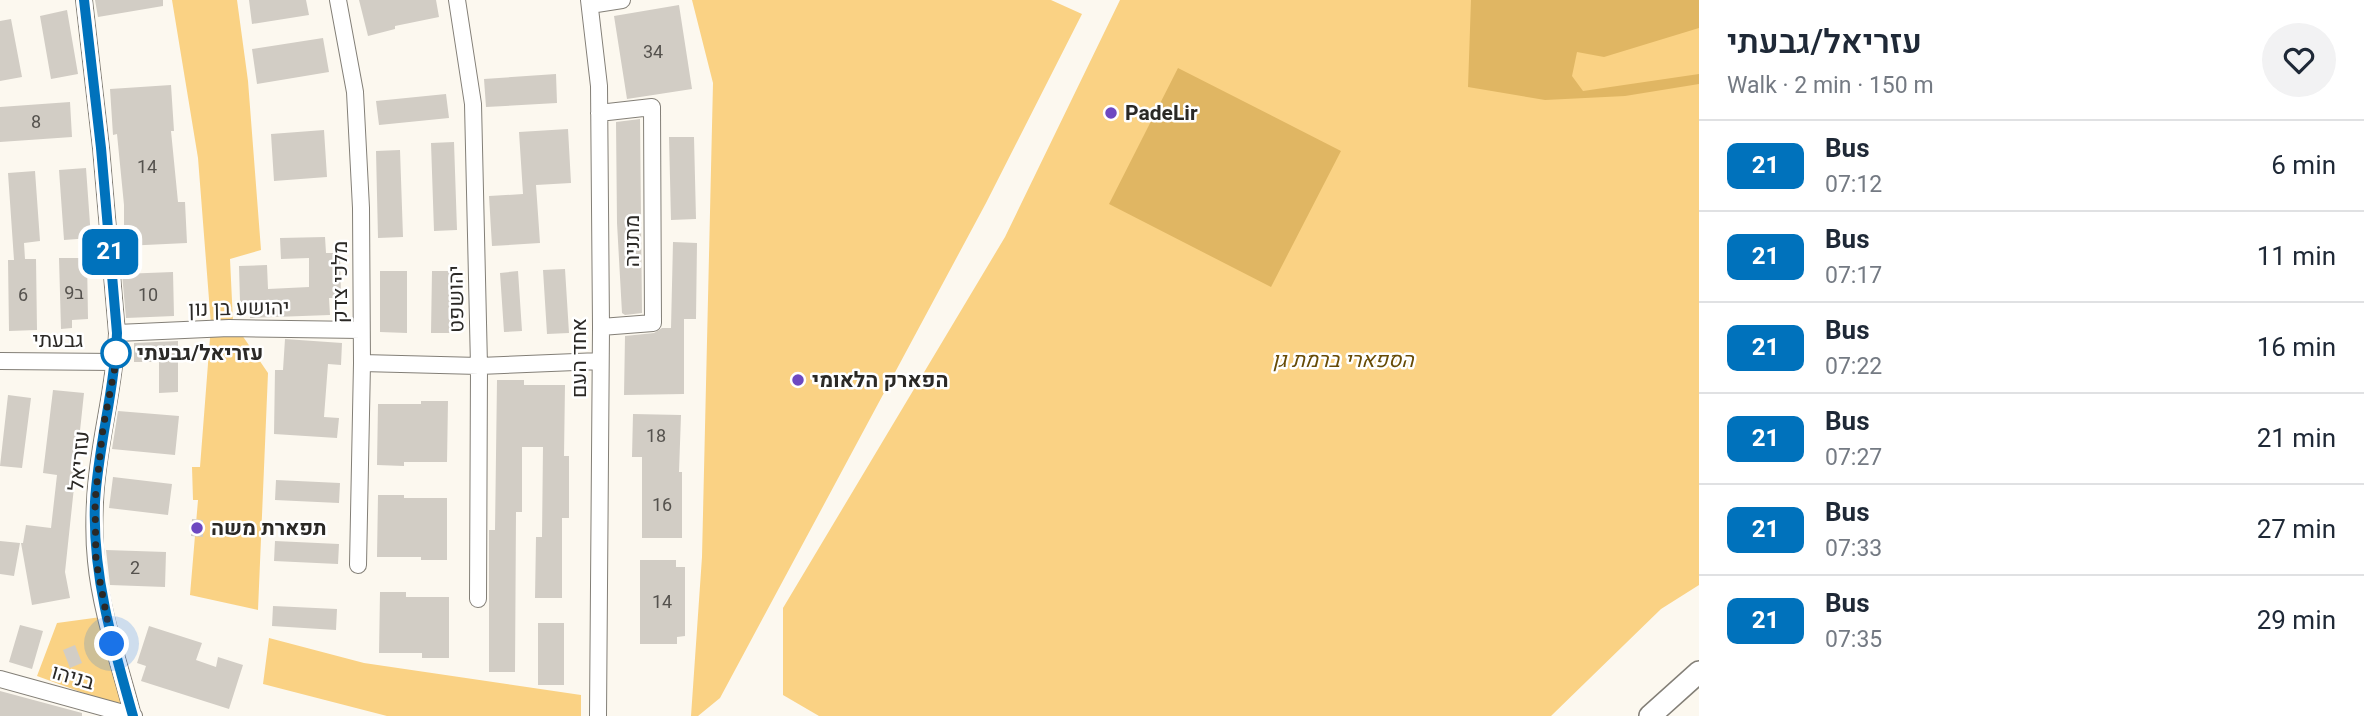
<!DOCTYPE html>
<meta charset="utf-8">
<style>
:root{--surface:#fff;--page:#f2f2f3;--text:#1f2937;--muted:#747a83;--line:#e0e1e3}
body{margin:0;font-family:Georgia,Heebo,serif;background:var(--page);color:var(--text);height:100vh;display:flex;flex-direction:column;font-size:26px;white-space:nowrap}
*{box-sizing:border-box;margin:0}
p{font-size:23px;color:var(--muted)}
.icon{flex:none;width:38px;height:38px;fill:none;stroke:currentColor;stroke-width:2;stroke-linecap:round;stroke-linejoin:round}
.map{position:relative;flex:1;overflow:hidden}
.side{display:flex;flex-direction:column;background:var(--surface);width:665px}
.side>*{flex:none}
.badge{padding:0 14px;border-radius:10px;font-size:24px;line-height:46px}
.you{position:absolute;width:35px;height:35px;margin:-18px;border:5px solid #fff;border-radius:50%;background:#1a73e8;box-shadow:0 0 0 10px #1a73e833}
.map>.badge{position:absolute;translate:-50% -50%;box-shadow:0 0 0 4px #fff}
.round{display:grid;place-items:center;flex:none;width:74px;height:74px;border-radius:37px;background:var(--page)}
.summary{display:flex;align-items:center;justify-content:space-between;height:119px;padding:0 28px}
h1{font-size:33px;font-weight:600;line-height:52px}
ul{padding:0;list-style:none}
li{display:flex;align-items:center;gap:21px;height:91px;padding:0 28px;border-top:2px solid var(--line)}
li div{flex:1}
li b{display:block;font-size:26px}
li em{font-style:normal}
li .badge{min-width:77px;font-weight:700;text-align:center}
main{display:flex;flex:1;min-height:0}
.map>svg:first-child{display:block}
.green{fill:#fad284}
.forest{fill:#e0b663}
.building{fill:#d2cdc5}
.lines{fill:none;stroke-linecap:round;stroke-linejoin:round}
.minor-casing{stroke:#837f77;stroke-width:18}
.major-casing{stroke:#837f77;stroke-width:24}
.minor{stroke:#fff;stroke-width:16}
.major{stroke:#fff;stroke-width:21}
.line-casing{stroke:#fff;stroke-width:16}
.line{stroke:#0072bc;stroke-width:10}
.walk{stroke:#2b2926;stroke-width:7;stroke-dasharray:0 12.6}
.poi-dot{fill:#6d48c1;stroke:#fff;stroke-width:2.5}
.stop-dot{fill:#fff;stroke:#0072bc;stroke-width:3.5}
.labels{text-anchor:middle;stroke-width:5;stroke-linejoin:round;paint-order:stroke}
.number-label{font-size:18px;fill:#55524e}
.poi-label{font-size:21px;font-weight:bold;fill:#2b2926;stroke:#fff;text-anchor:start}
.street-label{font-size:21px;fill:#2b2926;stroke:#fff}
.stop-label{font-size:21px;font-weight:bold;fill:#2b2926;stroke:#fff;text-anchor:start}
.park-label{font-size:21px;font-style:italic;fill:#674b06;stroke:#fff}
</style>
<main>
<div class="map">
<svg width="1699" height="716" viewBox="0 0 1699 716">
<rect width="100%" height="100%" fill="#fcf8ef"/>
<path class="green" d="M172,0H237L248,81L261,250L230,259L233,322L268,373L258,610L190,595L198,500H193L192,467H200L211,325L198,158Z
M692,0H1051L1082,14L986,203L720,698L698,716H691L702,557L713,83Z
M1120,0H1699V585L1661,609L1551,716H819L783,695V608L1005,237Z
M101,617L127,709L37,676L57,623Z
M269,638L364,663L581,695V716H387L263,684Z"/>
<path class="forest" d="M1471,0H1699V28L1604,57L1577,52L1572,76L1583,91L1699,74V84L1625,96L1545,100L1468,87Z
M1178,68L1341,151L1271,287L1109,204Z"/>
<path class="building" d="M95,0H163V6L98,17Z
M249,0H306L309,15L252,24Z
M359,0H436L439,17L395,26V29L368,36Z
M679,5L692,89L627,99L614,16Z
M67,10L78,74L51,79L40,16Z
M11,19L22,77L0,81V21Z
M323,38L329,72L257,84L252,49Z
M556,74L557,103L486,107L484,79Z
M171,85L174,131H171L178,202H185L187,243L124,246V205L117,134L113,135L110,89Z
M446,94L449,118L379,125L376,101Z
M70,102L72,137L0,142V107Z
M640,119L642,313L625,315L622,313L617,223L616,122Z
M568,129L571,183L536,185L540,243L492,246L489,196L523,194L519,132Z
M324,130L327,177L274,181L271,134Z
M669,137H694L696,219L671,220Z
M454,142L457,230L434,231L431,143Z
M400,150L403,237L378,238L376,151Z
M86,168L91,238L64,240L59,170Z
M35,171L40,241L24,243L25,259H36L37,330L9,331L8,260H14L8,173Z
M325,237L326,253H340L341,298H329L330,315L250,318L249,302H240L239,266L267,265L268,289L309,287V258L281,259L280,238Z
M673,242L697,243L696,319H684V394L624,395L625,336L654,333L662,328H671Z
M59,258H87L88,319L72,320V328L61,329Z
M565,269L569,333L547,334L543,270Z
M380,271H407V333L380,332Z
M432,271H458V333H431Z
M518,271L522,331L504,332L500,273Z
M173,272L174,316L126,318L122,274Z
M285,339L342,343L341,365L328,364L324,417L339,418L337,438L274,434L275,370H283Z
M178,341V392L159,393V362H134V343Z
M497,380H524V385H565L564,456H569V518H562V598H535L536,537H542L543,447H522V512H516L515,672H489V530H495Z
M53,390L84,393L65,572L70,598L32,605L21,543H23L26,525L51,528L57,475L43,473Z
M8,395L31,398L22,468L0,466Z
M421,401H448L447,462H404V466L377,465L378,404H421Z
M118,411L179,416L175,455L112,449Z
M633,414L681,415L679,472H682V538H642V457H632Z
M113,477L172,484L168,515L109,508Z
M276,480L340,483L339,503L275,500Z
M378,495H404V498H447V560H421V557H377Z
M192,519L203,520V537L191,536Z
M0,541L20,543L14,576L0,574Z
M275,541L339,544L338,564L274,561Z
M106,550L166,552L165,587L110,585Z
M640,560H676V567H685V636L677,637V644H640Z
M380,592H406V597H449V658H422V653H379Z
M273,606L337,609L336,630L272,626Z
M538,623H564V685H538Z
M20,625L43,631L32,669L9,662Z
M149,626L202,643L196,660L216,667L218,657L243,665L229,709L141,681L146,666L137,663Z
M75,645L82,663L70,668L63,650Z
M0,691L82,713V716H0Z"/>
<g class="lines">
<g class="minor-casing">
<path id="minor" d="M84,0L101,148L117,333C115,390 97,445 95,502C94,521 94,542 96,561C101,613 120,665 133,716
M338,0L355,92L361,208L362,363L358,565
M457,0L473,104L479,366L478,599
M589,0L599,86L601,327L598,716
M590,5L622,0
M599,113L652,107L653,323L601,327
M117,333L229,328L361,330
M0,361L116,362
M362,363L479,366L600,361
M0,679L134,716"/>
</g>
<g class="major-casing">
<path id="major" d="M1650,716L1699,672"/>
</g>
<use href="#minor" class="minor"/>
<use href="#major" class="major"/>
</g>
<g class="lines">
<g class="line-casing">
<path id="line" d="M84,0L101,148L117,333C115,390 98,445 95,502C92,575 113,646 133,716"/>
</g>
<use href="#line" class="line"/>
<path class="walk" d="M112,644L96,561L95,501L103,428L116,362L117,347L116,353"/>
</g>
<g class="poi-dot">
<circle cx="1111" cy="113" r="7"/>
<circle cx="798" cy="380" r="7"/>
<circle cx="197" cy="528" r="7"/>
</g>
<circle class="stop-dot" cx="116" cy="353" r="14"/>
<g class="labels">
<g class="number-label">
<text x="653" y="58">34</text>
<text x="36" y="128">8</text>
<text x="147" y="173">14</text>
<text x="74" y="299">9ב</text>
<text x="23" y="301">6</text>
<text x="148" y="301">10</text>
<text x="656" y="442">18</text>
<text x="662" y="511">16</text>
<text x="135" y="574">2</text>
<text x="662" y="608">14</text>
</g>
<g class="poi-label">
<text x="1125" y="120">PadeLir</text>
<text x="812" y="387">הפארק הלאומי</text>
<text x="211" y="535">תפארת משה</text>
</g>
<g class="street-label">
<text transform="translate(632 241) rotate(-90)" y="7">מתניה</text>
<text transform="translate(340 282) rotate(-90)" y="7">מלכי צדק</text>
<text transform="translate(456 299) rotate(-91)" y="7">יהושפט</text>
<text transform="translate(239 308) rotate(-1)" y="7">יהושע בן נון</text>
<text x="58" y="347">גבעתי</text>
<text transform="translate(579 358) rotate(-90)" y="7">אחד העם</text>
<text transform="translate(79 461) rotate(-84)" y="7">עזריאל</text>
<text transform="translate(73 677) rotate(16)" y="7">בניהו</text>
</g>
<g class="stop-label">
<text x="137" y="360">עזריאל/גבעתי</text>
</g>
<g class="park-label">
<text x="1343" y="367">הספארי ברמת גן</text>
</g>
</g>
</svg>
<div class="you" style="left:112px;top:644px"></div>
<b class="badge" style="left:110px;top:252px;background:#0072bc;color:#fff">21</b>
</div>
<section class="side">
<div class="summary"><div><h1>עזריאל/גבעתי</h1><p>Walk · 2 min · 150 m</p></div><a class="round"><svg class="icon" aria-label="heart" viewBox="0 0 24 24"><path d="M12 20l-8-8c-3-5 5-10 8-4 3-6 11-1 8 4z"/></svg></a></div>
<ul>
<li><span class="badge" style="background:#0072bc;color:#fff">21</span><div><b>Bus</b><p>07:12</p></div><em>6 min</em></li>
<li><span class="badge" style="background:#0072bc;color:#fff">21</span><div><b>Bus</b><p>07:17</p></div><em>11 min</em></li>
<li><span class="badge" style="background:#0072bc;color:#fff">21</span><div><b>Bus</b><p>07:22</p></div><em>16 min</em></li>
<li><span class="badge" style="background:#0072bc;color:#fff">21</span><div><b>Bus</b><p>07:27</p></div><em>21 min</em></li>
<li><span class="badge" style="background:#0072bc;color:#fff">21</span><div><b>Bus</b><p>07:33</p></div><em>27 min</em></li>
<li><span class="badge" style="background:#0072bc;color:#fff">21</span><div><b>Bus</b><p>07:35</p></div><em>29 min</em></li>
</ul>
</section>
</main>
